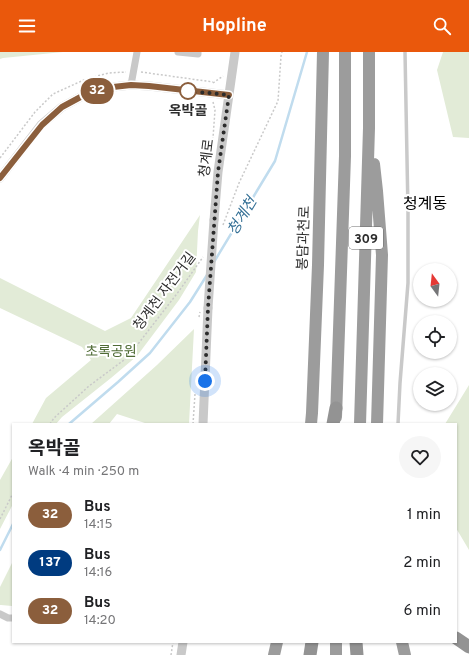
<!DOCTYPE html>
<meta charset="utf-8">
<style>
:root{--surface:#fff;--page:#f6f6f6;--text:#202124;--muted:#757577;--accent:#ea580c}
body{margin:0;font-family:Overpass,"Noto Sans KR",sans-serif;background:var(--page);color:var(--text);height:100vh;display:flex;flex-direction:column;font-size:15px;white-space:nowrap}
*{box-sizing:border-box;margin:0}
p{font-size:13px;color:var(--muted)}
.icon{flex:none;width:22px;height:22px;fill:none;stroke:currentColor;stroke-width:2;stroke-linecap:round;stroke-linejoin:round}
.map{position:relative;flex:1;overflow:hidden}
.side{position:absolute;left:12px;top:371px;width:445px;height:220px;display:flex;flex-direction:column;background:var(--surface);border-radius:0px;box-shadow:0 1px 3px #0004}
.side>*{flex:none}
.badge{padding:0 8px;border-radius:13px;font-size:14px;line-height:26px}
.needle{width:26px;rotate:345deg}
.tools{position:absolute;left:413px;top:211px;display:grid;gap:8px}
.tools a{display:grid;place-items:center;width:44px;height:44px;border-radius:50%;background:var(--surface);box-shadow:0 1px 3px #0004;font-size:20px}
.you{position:absolute;width:20px;height:20px;margin:-10px;border:3px solid #fff;border-radius:50%;background:#1a73e8;box-shadow:0 0 0 6px #1a73e833}
.map>.badge{position:absolute;translate:-50% -50%;box-shadow:0 0 0 2px #fff}
.round{display:grid;place-items:center;flex:none;width:42px;height:42px;border-radius:21px;background:var(--page)}
.headline{display:flex;align-items:center;justify-content:space-between;height:68px;padding:0 16px}
h1{font-size:19px;font-weight:700;line-height:30px}
ul{padding:0;list-style:none}
li{display:flex;align-items:center;gap:12px;height:48px;padding:0 16px}
li div{flex:1}
li b{display:block;font-size:15px}
li em{font-style:normal}
li .badge{min-width:44px;font-weight:700;text-align:center}
header{display:flex;justify-content:space-between;align-items:center;height:52px;padding:0 16px;background:var(--accent);color:#fff;font-size:18px;font-weight:700}
.map>svg:first-child{display:block}
.green{fill:#e2ebd7}
.lines{fill:none;stroke-linecap:round;stroke-linejoin:round}
.stream{stroke:#c0dcee;stroke-width:2.5}
.path{stroke:#c9c9c9;stroke-width:1.5;stroke-dasharray:2 2;stroke-linecap:butt}
.service{stroke:#c9c9c9;stroke-width:3.5}
.minor{stroke:#c9c9c9;stroke-width:7}
.tertiary{stroke:#c9c9c9;stroke-width:9}
.trunk{stroke:#9c9c9c;stroke-width:12}
.motorway{stroke:#939393;stroke-width:13}
.path-bridge{stroke:#c9c9c9;stroke-width:1.5;stroke-dasharray:2 2;stroke-linecap:butt}
.tertiary-bridge{stroke:#c9c9c9;stroke-width:9}
.line-casing{stroke:#fff;stroke-width:9}
.line{stroke:#8b5e3c;stroke-width:6}
.walk{stroke:#2c2c2c;stroke-width:4;stroke-dasharray:0 7.2}
.stop-dot{fill:#fff;stroke:#8b5e3c;stroke-width:2}
.labels{text-anchor:middle;stroke-width:4;stroke-linejoin:round;paint-order:stroke}
.shield{fill:#fff;stroke:#6b6b6b;stroke-width:1}
.shield-label{font-size:13px;font-weight:bold;fill:#2c2c2c}
.stop-label{font-size:14px;font-weight:bold;fill:#2c2c2c;stroke:#fff}
.street-label{font-size:14px;fill:#2c2c2c;stroke:#fff}
.park-label{font-size:14px;fill:#4f6b35;stroke:#fff}
.water-label{font-size:15px;font-style:italic;fill:#336f95;stroke:#fff}
.quarter-label{font-size:16px;fill:#000;stroke:#fff}
</style>
<header><svg class="icon" aria-label="menu" viewBox="0 0 24 24"><path d="M4 6h16M4 12h16M4 18h16"/></svg>Hopline<svg class="icon" aria-label="search" viewBox="0 0 24 24"><circle cx="10" cy="10" r="6"/><path d="M15 15l6 6"/></svg></header>
<div class="map">
<svg width="469" height="603" viewBox="0 0 469 603">
<rect width="100%" height="100%" fill="#fff"/>
<path class="green" d="M0,0H63L3,6L0,7Z
M443,0H469V86L453,85L437,18Z
M200,163L198,179L196,220L179,248L137,304L111,326L62,365L56,372H32L46,346L91,308L82,295L0,256V226L105,279L131,266Z
M194,277L189,372H148L117,362L109,372H91L157,313Z
M469,333V498L456,476V372H445Z
M13,405V452L0,477V428Z
M13,509V551L12,554L1,553H0V535Z"/>
<g class="lines">
<path class="stream" d="M214,210L275,109L307,0
M69,372L118,330L150,301L190,250L207,223
M0,498L13,472"/>
<path class="path" d="M141,20L213,30
M213,31L223,24
M213,50L215,58L213,86
M0,106L35,60L53,42L86,27L109,21L126,20
M223,173L239,131L278,49L281,4L282,0
M50,372L54,366L89,334L128,305L179,239L203,205
M193,372L195,342
M0,467L13,441
M171,603L173,590"/>
<path class="service" d="M398,372L400,331L408,231V160L405,0"/>
<path class="minor" d="M178,0L198,2V0
M131,33L137,0
M0,562L8,566H13"/>
<path class="tertiary" d="M0,126L41,73L62,55L88,41L113,35L131,33L149,34L229,43
M214,168L218,120L235,0
M203,372L208,256
M181,603L183,590"/>
<path class="trunk" d="M374,112L377,139L382,203L377,372
M336,365L345,104V0
M311,372L312,361L318,213L323,0
M360,372L369,76V0
M402,590L405,603
M274,603L277,590
M336,603V590"/>
<path class="motorway" d="M333,372L336,356
M456,586L469,595
M356,590L357,603
M310,603L312,590"/>
<path class="path-bridge" d="M199,265L200,260"/>
<path class="tertiary-bridge" d="M208,256L214,168"/>
</g>
<g class="lines">
<g class="line-casing">
<path id="line" d="M0,126L42,73L62,55L88,41L113,35L131,33L149,34L229,43"/>
</g>
<use href="#line" class="line"/>
<path class="walk" d="M188,39L229,43L218,120L208,256L205,329"/>
</g>
<circle class="stop-dot" cx="188" cy="39" r="8"/>
<g class="labels">
<rect class="shield" x="349" y="175" width="34" height="22" rx="3"/>
<g class="shield-label">
<text x="366" y="191">309</text>
</g>
<g class="stop-label">
<text x="188" y="63">옥박골</text>
</g>
<g class="street-label">
<text transform="translate(206 106) rotate(-83)" y="5">청계로</text>
<text transform="translate(303 186) rotate(-88)" y="5">봉담과천로</text>
<text transform="translate(164 239) rotate(-53)" y="5">청계천 자전거길</text>
</g>
<g class="park-label">
<text x="111" y="304">초록공원</text>
</g>
<g class="water-label">
<text transform="translate(242 164) rotate(-59)" y="5">청계천</text>
</g>
<g class="quarter-label">
<text x="425" y="157">청계동</text>
</g>
</g>
</svg>
<div class="tools">
<a><svg class="needle" viewBox="-14 -14 28 28"><path d="M0-13l5 13h-10z" fill="#e53935"/><path d="M0 13l5-13h-10z" fill="#757577"/></svg></a>
<a><svg class="icon" aria-label="locate" viewBox="0 0 24 24"><circle cx="12" cy="12" r="6"/><path d="M12 2v4M12 18v4M2 12h4M18 12h4"/></svg></a>
<a><svg class="icon" aria-label="layers" viewBox="0 0 24 24"><path d="M12 4l9 5-9 5-9-5zM3 14l9 5 9-5"/></svg></a>
</div>
<div class="you" style="left:205px;top:329px"></div>
<b class="badge" style="left:97px;top:39px;background:#8b5e3c;color:#fff">32</b>
<section class="side">
<div class="headline"><div><h1>옥박골</h1><p>Walk · 4 min · 250 m</p></div><a class="round"><svg class="icon" aria-label="heart" viewBox="0 0 24 24"><path d="M12 20l-8-8c-3-5 5-10 8-4 3-6 11-1 8 4z"/></svg></a></div>
<ul>
<li><span class="badge" style="background:#8b5e3c;color:#fff">32</span><div><b>Bus</b><p>14:15</p></div><em>1 min</em></li>
<li><span class="badge" style="background:#003b80;color:#fff">137</span><div><b>Bus</b><p>14:16</p></div><em>2 min</em></li>
<li><span class="badge" style="background:#8b5e3c;color:#fff">32</span><div><b>Bus</b><p>14:20</p></div><em>6 min</em></li>
</ul>
</section>
</div>
